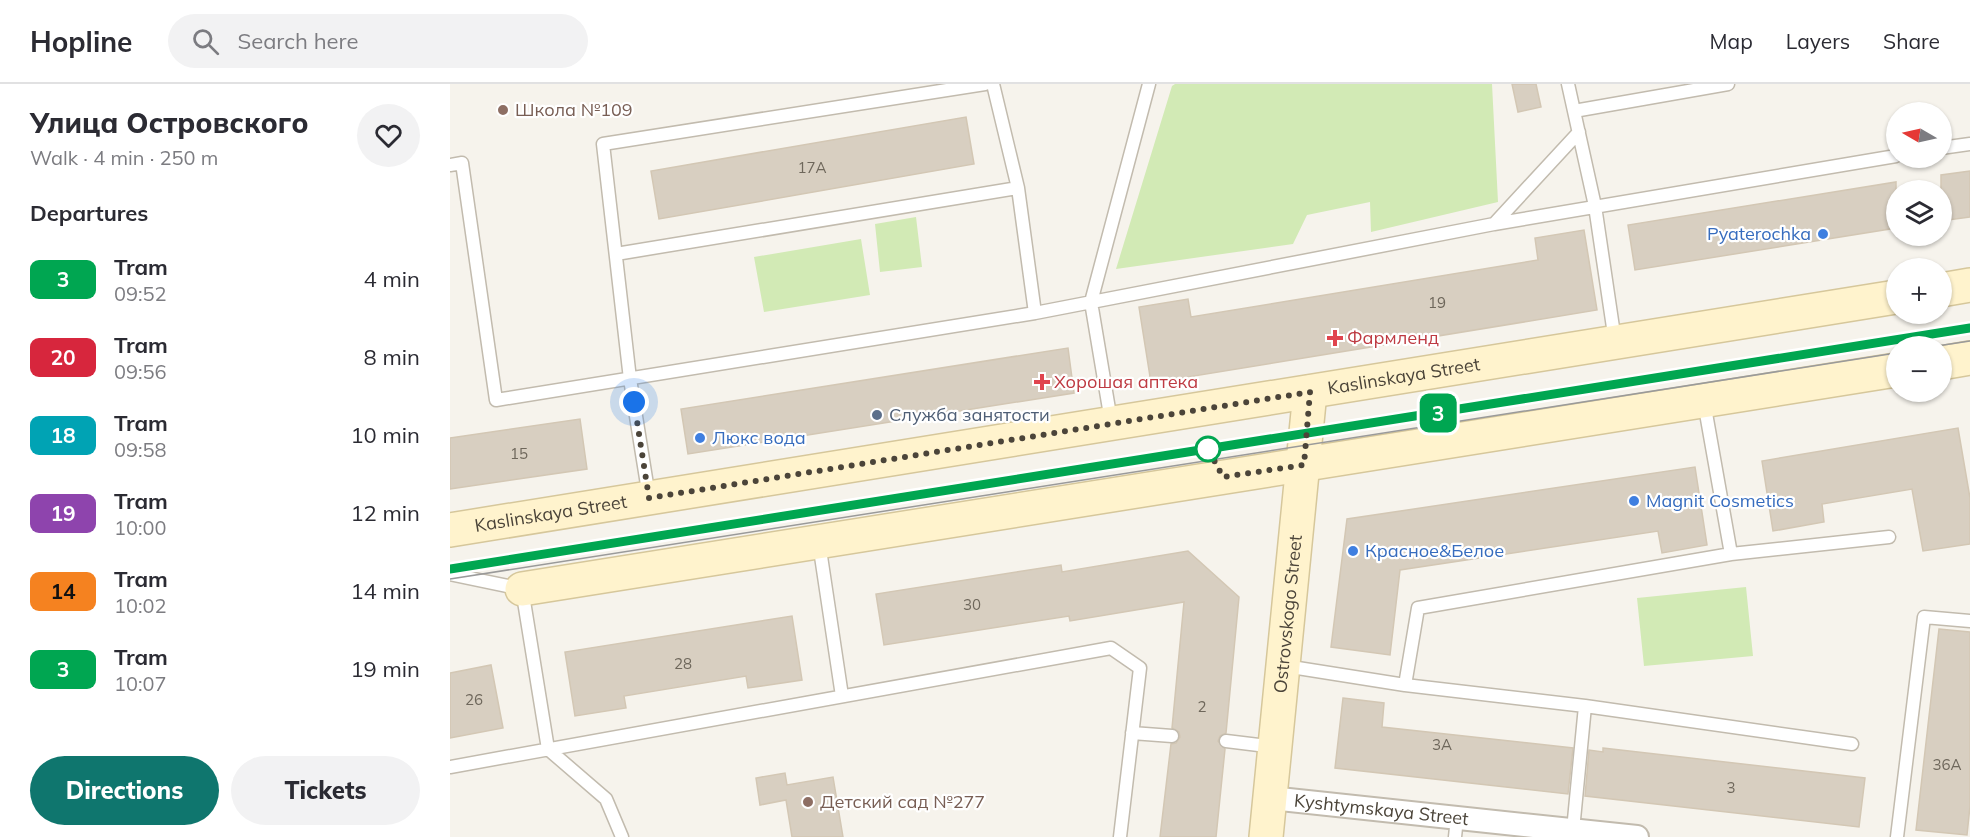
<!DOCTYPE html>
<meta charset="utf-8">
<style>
:root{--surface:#fff;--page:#f2f2f3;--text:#2b2b33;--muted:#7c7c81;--line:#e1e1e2;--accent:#0f766e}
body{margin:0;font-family:Mulish,sans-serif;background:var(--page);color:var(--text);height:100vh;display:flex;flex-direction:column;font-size:22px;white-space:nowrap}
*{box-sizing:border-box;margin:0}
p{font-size:20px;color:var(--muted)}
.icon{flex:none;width:33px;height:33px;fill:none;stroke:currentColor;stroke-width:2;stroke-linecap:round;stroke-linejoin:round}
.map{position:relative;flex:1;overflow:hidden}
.sheet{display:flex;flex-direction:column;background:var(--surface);width:450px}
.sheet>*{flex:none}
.badge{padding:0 12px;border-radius:9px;font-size:21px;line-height:39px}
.needle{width:39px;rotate:279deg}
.tools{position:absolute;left:1436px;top:18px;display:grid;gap:12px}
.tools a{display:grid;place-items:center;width:66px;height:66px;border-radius:50%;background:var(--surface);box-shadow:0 2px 4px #0004;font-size:30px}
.you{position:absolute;width:30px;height:30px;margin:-15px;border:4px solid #fff;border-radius:50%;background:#1a73e8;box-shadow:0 0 0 9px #1a73e833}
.map>.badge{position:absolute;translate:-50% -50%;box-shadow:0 0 0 3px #fff}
h2{padding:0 30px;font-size:22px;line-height:54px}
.round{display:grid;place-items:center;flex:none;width:63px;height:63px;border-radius:32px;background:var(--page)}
.head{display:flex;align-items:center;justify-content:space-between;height:102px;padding:0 30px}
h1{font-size:28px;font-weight:800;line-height:45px}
.action{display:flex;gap:12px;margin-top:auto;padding:12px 30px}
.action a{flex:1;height:69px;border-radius:36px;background:var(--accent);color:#fff;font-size:24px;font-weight:800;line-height:69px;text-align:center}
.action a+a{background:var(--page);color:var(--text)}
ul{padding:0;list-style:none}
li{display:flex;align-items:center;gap:18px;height:78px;padding:0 30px}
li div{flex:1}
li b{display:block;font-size:22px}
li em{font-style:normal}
li .badge{min-width:66px;font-weight:700;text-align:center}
header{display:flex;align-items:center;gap:36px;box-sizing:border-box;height:84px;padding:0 30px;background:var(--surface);border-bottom:2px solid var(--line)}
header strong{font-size:28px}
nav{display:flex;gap:33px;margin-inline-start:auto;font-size:21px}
.search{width:420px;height:54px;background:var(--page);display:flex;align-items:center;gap:15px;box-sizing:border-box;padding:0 21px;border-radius:33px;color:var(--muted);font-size:22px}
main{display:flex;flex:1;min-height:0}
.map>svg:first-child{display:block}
.green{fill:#d2eab5}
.building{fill:#d8cfc1;stroke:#d3c7b4;stroke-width:1.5}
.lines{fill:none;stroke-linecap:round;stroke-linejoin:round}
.lane-casing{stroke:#c2bbae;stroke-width:15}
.street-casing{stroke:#c2bbae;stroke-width:26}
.secondary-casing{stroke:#d6c79b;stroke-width:36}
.lane{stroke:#fff;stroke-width:12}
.street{stroke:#fff;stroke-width:22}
.secondary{stroke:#fff3cd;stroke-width:33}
.tram{stroke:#9a9a9a;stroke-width:1.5}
.line-casing{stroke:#fff;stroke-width:14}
.line{stroke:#00a651;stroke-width:9}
.walk{stroke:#4b4439;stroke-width:6;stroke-dasharray:0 10.8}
.education-dot{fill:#8d6e63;stroke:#fff;stroke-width:2}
.shop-dot{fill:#3f7fe0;stroke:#fff;stroke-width:2}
.health-dot{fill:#e0444e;stroke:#fff;stroke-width:2}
.service-dot{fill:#5c6f8a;stroke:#fff;stroke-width:2}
.stop-dot{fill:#fff;stroke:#00a651;stroke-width:3}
.labels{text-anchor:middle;stroke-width:4.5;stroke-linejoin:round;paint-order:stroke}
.number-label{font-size:15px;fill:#6e675b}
.education-label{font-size:18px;fill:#785e54;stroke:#fff;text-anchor:start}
.shop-label{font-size:18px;fill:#366cbe;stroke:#fff;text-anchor:start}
.health-label{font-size:18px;fill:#be3a42;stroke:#fff;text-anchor:start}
.street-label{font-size:18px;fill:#4b4439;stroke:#fff}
.service-label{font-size:18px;fill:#4e5e75;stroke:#fff;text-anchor:start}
</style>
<header>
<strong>Hopline</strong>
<div class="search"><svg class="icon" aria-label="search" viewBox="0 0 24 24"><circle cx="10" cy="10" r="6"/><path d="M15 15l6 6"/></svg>Search here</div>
<nav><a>Map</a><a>Layers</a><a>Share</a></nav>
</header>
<main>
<section class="sheet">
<div class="head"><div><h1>Улица Островского</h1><p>Walk · 4 min · 250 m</p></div><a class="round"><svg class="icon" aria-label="heart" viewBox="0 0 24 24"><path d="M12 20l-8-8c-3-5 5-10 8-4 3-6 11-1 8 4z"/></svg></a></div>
<h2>Departures</h2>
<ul>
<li><span class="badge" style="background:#00a651;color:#fff">3</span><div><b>Tram</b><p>09:52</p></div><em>4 min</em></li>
<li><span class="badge" style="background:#d7263d;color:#fff">20</span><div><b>Tram</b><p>09:56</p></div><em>8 min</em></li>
<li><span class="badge" style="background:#00a3b4;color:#fff">18</span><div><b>Tram</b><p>09:58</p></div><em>10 min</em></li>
<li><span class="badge" style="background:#8e44ad;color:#fff">19</span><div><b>Tram</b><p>10:00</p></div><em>12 min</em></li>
<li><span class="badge" style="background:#f58220;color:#111">14</span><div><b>Tram</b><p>10:02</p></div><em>14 min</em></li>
<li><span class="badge" style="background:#00a651;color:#fff">3</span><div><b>Tram</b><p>10:07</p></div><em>19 min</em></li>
</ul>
<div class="action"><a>Directions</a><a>Tickets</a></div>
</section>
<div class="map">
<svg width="1520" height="753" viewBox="0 0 1520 753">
<rect width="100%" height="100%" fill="#f6f3ec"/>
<path class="green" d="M725,0H1042L1048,118L921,148L920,118L857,131L843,160L666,185L722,2Z
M466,133L472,183L430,188L425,140Z
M411,155L420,211L314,228L304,173Z
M1296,503L1303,572L1194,582L1187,514Z"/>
<path class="building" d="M1062,0H1086L1091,23L1068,28Z
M516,33L524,80L209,135L201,87Z
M1520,87V133L1491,137V91Z
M1446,98V144L1185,186L1178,141Z
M1134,146L1147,226L701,299L689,223L738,215L741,233L1088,176L1085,154Z
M618,264L624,309L238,370L231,325Z
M130,335L137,385L0,405V354Z
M1508,344L1520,414V460L1473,467L1462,405L1372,420L1374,438L1323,447L1312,377Z
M1245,383L1257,461L1212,469L1208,447L950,486L940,571L881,563L897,435Z
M738,467L789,513L776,649L770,652L768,657L775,665L766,753H710L721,660L726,659L730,653L729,648L722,644L734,518L620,537L619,532L434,561L426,510L611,481L612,488Z
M342,532L352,596L298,604L296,592L174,612L176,624L125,632L115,568Z
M1489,545L1520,548V722L1517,751L1466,746Z
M41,581L53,644L0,654V589Z
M893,614L934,619L932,643L1123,664L1118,710L885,684Z
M1153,664L1415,694L1409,743L1135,712L1139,666L1153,668Z
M335,689L337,701L383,693L393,753H342L336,716L310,721L306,694Z"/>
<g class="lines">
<g class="lane-casing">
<path id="lane" d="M543,0L568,104L585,229
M1118,0L1145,122L1165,257
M1124,27L1278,0
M1491,64L1520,60
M0,81L12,79L46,316L585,229L1044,140L1446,72
M1044,140L1129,48
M166,170L568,104
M1254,318L1281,470L1439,453
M661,337L641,218L699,0
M199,413L180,295L153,60L535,0
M369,459L392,612
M0,490L72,505L98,665L156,715L172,753
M835,582L955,601L968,524L1281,470
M955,601L1135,622L1123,746
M1135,622L1402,660
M682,649L722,652
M776,657L825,663
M0,683L661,564L690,584L670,753
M1005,753L1007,734
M1447,753L1474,533L1520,537"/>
</g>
<g class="street-casing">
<g id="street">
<path id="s1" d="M820,714L1187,753"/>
</g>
</g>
<g class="secondary-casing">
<g id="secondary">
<path d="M1491,206L1520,201"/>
<path d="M1491,279L1520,274"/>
<path id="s2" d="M0,446L1446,213"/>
<path d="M72,505L1446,286"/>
<path id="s3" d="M816,753L860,308"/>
</g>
</g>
<use href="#lane" class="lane"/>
<use href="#street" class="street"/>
<use href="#secondary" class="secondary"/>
<path class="tram" d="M1487,262L1520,257
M0,485L1520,244
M0,495L1446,269"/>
</g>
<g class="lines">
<g class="line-casing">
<path id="line" d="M0,485L1520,244"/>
</g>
<use href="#line" class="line"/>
<path class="walk" d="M184,318L199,414L860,308L854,381L773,393L758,365"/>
</g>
<g class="education-dot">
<circle cx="53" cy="26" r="6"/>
<circle cx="358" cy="718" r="6"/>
</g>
<g class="shop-dot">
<circle cx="1373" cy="150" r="6"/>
<circle cx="250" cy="354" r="6"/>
<circle cx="1184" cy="417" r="6"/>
<circle cx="903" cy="467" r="6"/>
</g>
<g class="health-dot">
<path d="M882 245h6v6h6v6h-6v6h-6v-6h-6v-6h6z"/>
<path d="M589 289h6v6h6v6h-6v6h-6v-6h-6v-6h6z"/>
</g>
<circle class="service-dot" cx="427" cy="331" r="6"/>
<circle class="stop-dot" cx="758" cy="365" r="12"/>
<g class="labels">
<g class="number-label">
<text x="362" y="89">17А</text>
<text x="987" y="224">19</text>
<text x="69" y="375">15</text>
<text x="522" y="526">30</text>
<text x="233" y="585">28</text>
<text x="24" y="621">26</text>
<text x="752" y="628">2</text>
<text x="992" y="666">3А</text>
<text x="1497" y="686">36А</text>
<text x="1281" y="709">3</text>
</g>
<g class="education-label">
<text x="65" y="32">Школа №109</text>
<text x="370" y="724">Детский сад №277</text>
</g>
<g class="shop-label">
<text x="1361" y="156" text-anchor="end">Pyaterochka</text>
<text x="262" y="360">Люкс вода</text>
<text x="1196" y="423">Magnit Cosmetics</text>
<text x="915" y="473">Красное&amp;Белое</text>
</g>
<g class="health-label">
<text x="897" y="260">Фармленд</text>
<text x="604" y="304">Хорошая аптека</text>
</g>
<g class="street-label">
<text dy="6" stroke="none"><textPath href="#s2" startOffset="966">Kaslinskaya Street</textPath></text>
<text dy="6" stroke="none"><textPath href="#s2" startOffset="102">Kaslinskaya Street</textPath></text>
<text dy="6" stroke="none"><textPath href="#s3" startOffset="224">Ostrovskogo Street</textPath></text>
<text dy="6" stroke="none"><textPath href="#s1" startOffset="112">Kyshtymskaya Street</textPath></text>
</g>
<g class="service-label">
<text x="439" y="337">Служба занятости</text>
</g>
</g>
</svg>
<div class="tools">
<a><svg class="needle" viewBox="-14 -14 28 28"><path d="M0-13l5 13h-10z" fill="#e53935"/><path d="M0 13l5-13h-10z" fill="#7c7c81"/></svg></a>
<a><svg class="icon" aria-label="layers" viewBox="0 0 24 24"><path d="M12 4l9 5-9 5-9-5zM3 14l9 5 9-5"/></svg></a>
<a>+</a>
<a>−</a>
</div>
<div class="you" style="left:184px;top:318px"></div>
<b class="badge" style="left:988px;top:329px;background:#00a651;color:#fff">3</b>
</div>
</main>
